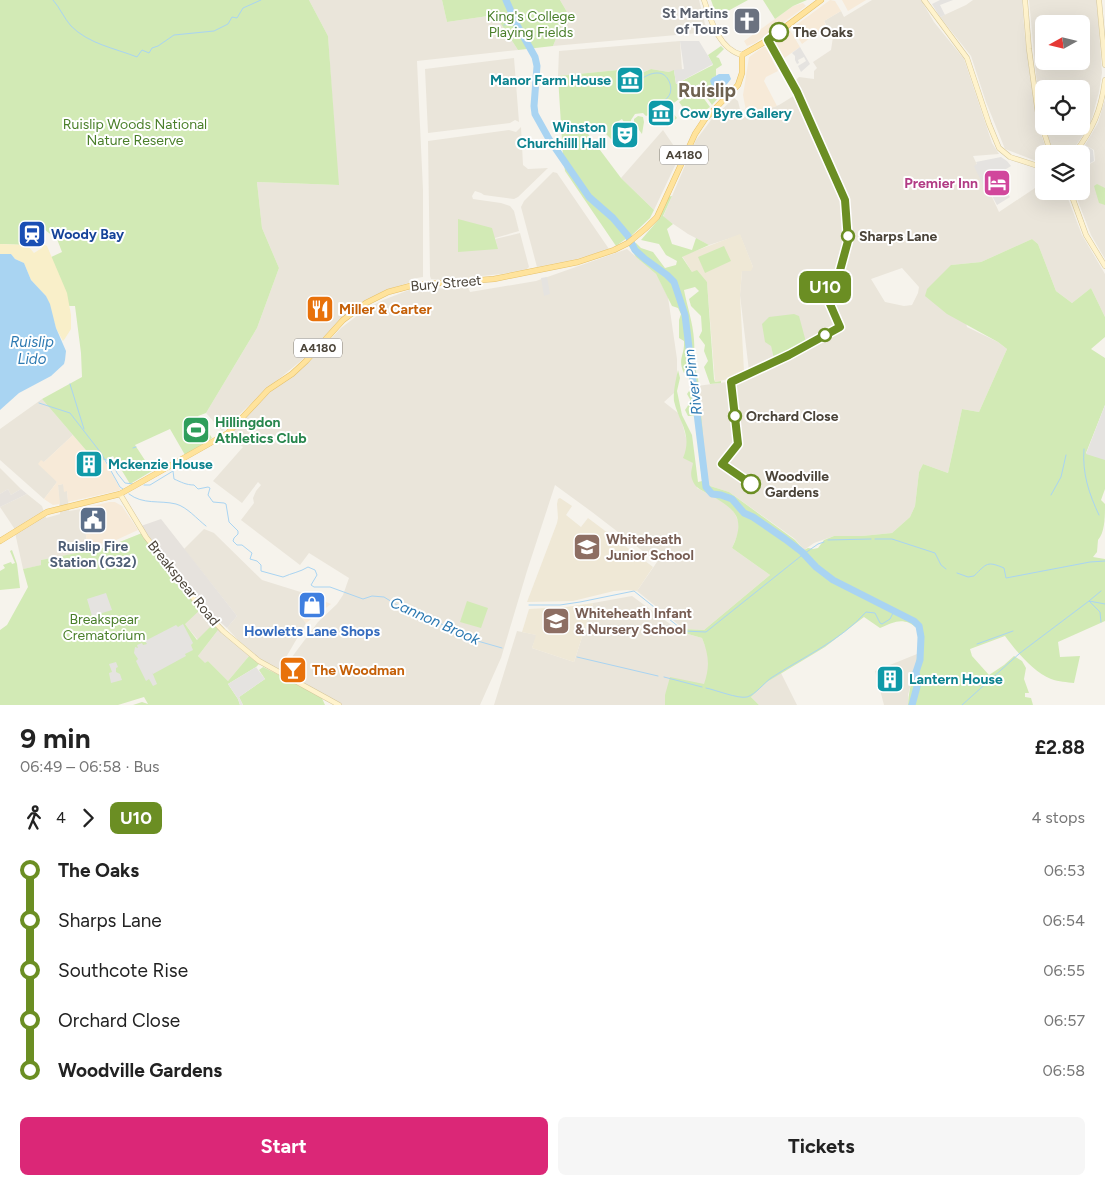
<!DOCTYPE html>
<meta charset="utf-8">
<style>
:root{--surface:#fff;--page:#f6f6f6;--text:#222;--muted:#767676;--accent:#db2777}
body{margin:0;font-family:Figtree,sans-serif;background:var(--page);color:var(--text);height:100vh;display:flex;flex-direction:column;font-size:19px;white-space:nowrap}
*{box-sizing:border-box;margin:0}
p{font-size:16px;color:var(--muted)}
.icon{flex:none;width:28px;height:28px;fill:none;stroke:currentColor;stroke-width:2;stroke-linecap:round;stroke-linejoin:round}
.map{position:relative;height:705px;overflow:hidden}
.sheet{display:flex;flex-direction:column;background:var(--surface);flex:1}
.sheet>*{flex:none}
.badge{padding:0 10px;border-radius:8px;font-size:18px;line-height:32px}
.needle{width:32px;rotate:262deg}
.controls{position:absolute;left:1035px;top:15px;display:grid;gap:10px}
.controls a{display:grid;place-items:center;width:55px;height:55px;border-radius:8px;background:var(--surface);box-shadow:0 5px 20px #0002;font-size:25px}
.map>.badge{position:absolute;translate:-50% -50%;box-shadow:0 0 0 2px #fff}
.legs{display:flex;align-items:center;gap:8px;height:55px;padding:0 20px;font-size:16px}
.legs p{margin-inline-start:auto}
.headline{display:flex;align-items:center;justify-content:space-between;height:85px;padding:0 20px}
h1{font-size:28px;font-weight:700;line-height:38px}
.primary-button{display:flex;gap:10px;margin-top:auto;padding:10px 20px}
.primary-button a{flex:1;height:58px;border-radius:8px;background:var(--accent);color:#fff;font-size:20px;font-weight:700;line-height:58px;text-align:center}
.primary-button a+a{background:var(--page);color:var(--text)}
ul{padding:0 20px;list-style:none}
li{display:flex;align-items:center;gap:18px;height:50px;font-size:19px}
li i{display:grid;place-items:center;width:8px;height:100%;margin:0 6px;background:currentColor}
li i::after{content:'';width:12px;height:12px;margin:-6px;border:4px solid;border-radius:50%;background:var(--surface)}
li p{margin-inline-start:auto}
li:first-child i{background:linear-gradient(#0000 50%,currentColor 0)}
li:last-child i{background:linear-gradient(currentColor 50%,#0000 0)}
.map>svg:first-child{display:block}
.residential{fill:#eae5da;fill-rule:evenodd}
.commercial{fill:#f7ead8}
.industrial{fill:#e6e2dd}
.education{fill:#efe8d6}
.green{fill:#d2eab5}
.sand{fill:#f9efc9}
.parking{fill:#e5e3e0}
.water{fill:#a9d4f2}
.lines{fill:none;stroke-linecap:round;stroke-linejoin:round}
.stream{stroke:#a9d4f2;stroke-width:1}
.river{stroke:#a9d4f2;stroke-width:7}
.secondary-casing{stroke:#d6c79b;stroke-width:5.5}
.primary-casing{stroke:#e6c16a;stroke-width:6}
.secondary{stroke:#fff3cd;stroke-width:4.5}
.primary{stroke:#ffe39c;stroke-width:5}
.line-1-casing{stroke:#fff;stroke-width:11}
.line-1{stroke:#6b8e23;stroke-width:8}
.stop-1-dot{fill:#fff;stroke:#6b8e23;stroke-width:2.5}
.labels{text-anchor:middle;stroke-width:4;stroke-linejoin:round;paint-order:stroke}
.shield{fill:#fff;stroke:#817c74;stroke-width:1}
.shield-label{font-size:12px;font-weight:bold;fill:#4b4439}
.worship-label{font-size:14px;font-weight:bold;fill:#5b616d;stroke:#fff;text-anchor:end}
.park-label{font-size:14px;fill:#4a7f2a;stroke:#fff}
.stop-label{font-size:14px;font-weight:bold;fill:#4b4439;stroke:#fff;text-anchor:start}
.culture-label{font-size:14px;font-weight:bold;fill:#0d838f;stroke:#fff;text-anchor:start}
.hotel-label{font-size:14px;font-weight:bold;fill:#b23c85;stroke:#fff;text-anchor:end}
.transit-label{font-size:14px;font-weight:bold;fill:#164399;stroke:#fff;text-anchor:start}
.street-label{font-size:14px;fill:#4b4439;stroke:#fff}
.food-label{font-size:14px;font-weight:bold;fill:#c56008;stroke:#fff;text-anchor:start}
.leisure-label{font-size:14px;font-weight:bold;fill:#27864d;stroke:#fff;text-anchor:start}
.education-label{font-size:14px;font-weight:bold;fill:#785e54;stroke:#fff;text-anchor:start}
.service-label{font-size:14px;font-weight:bold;fill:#4e5e75;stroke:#fff}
.shop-label{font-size:14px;font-weight:bold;fill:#366cbe;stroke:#fff}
.water-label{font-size:15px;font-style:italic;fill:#2e7ab2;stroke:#fff}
.district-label{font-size:19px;font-weight:bold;fill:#6e6250;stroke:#fff}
</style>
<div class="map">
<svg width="1105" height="705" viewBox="0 0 1105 705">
<rect width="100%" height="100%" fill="#f6f3ec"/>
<path class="residential" d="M309,0H442L447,22L495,15L518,50L417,61L423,190V277L411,279V282L386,290L365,301L314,350L263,392L222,431L206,413L257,328L279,268L262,228L257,182L338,185L328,36Z
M560,0H699L705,24L710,32L553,46L567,12Z
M872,0H921L934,22L964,59L992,143L999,154L973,156L999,212L1044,182V191H1065L1082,235L1105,274V317L1091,288L1072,303L1056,291L1038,244L1032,239L981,262L951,265L967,327L998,342L1007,349L979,412L962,409L948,473L923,464L919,472L915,506L910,517L892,533L862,536H834L814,543L804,550L795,539L729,492L710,486L707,481L697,386L727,382L749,371L740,295L742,271L753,267L740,235L709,245L688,234L663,217L696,140L711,120L734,98L738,101L742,118L779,105L800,92L795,81L799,77L814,79V71L817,68L813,62L831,50L833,37L824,21L841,11L844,17ZM902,268L919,287L918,293L912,305L904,306L885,302L871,279ZM806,342L774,358L771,345Z
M973,0H1022L1025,38L1038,126L1048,154H1044V164L1005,149L986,102L971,56L940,17L966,5Z
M1029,0H1097L1102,73L1099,92L1090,125L1070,154H1054L1044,129L1038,95ZM1044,24H1081V61H1044ZM1044,89H1081V126H1044Z
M680,41L682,70L669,72L651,69L644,72L618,70L558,76L559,51Z
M514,58L519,122L515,120L510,123L428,133L425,69Z
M1105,99V259L1091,235L1074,191H1081V169L1095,161L1094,150L1085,145L1098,123Z
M521,127L523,165L528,169L548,168L518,197L514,199L484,195L481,193L475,191L472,196L473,199L501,203L510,206L514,211L519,231L495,238L492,228L498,248L495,239L520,233L529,267L527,269L502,274L440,280L431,279L430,276L428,141L509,130L516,132Z
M663,130L680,155L654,210L621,178Z
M553,172L557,173L609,249L577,259L537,267L521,207L524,201Z
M627,249L656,274L668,297L677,359V381L674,393L664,402L678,413L681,419L693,463L697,488L727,504L734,512L739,523L738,534L732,548L770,575L704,630L684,629L637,591L657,562L592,512L555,485L527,571L501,658L480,705H341L302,683L306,668L292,657L318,622L337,604L343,595L349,578L309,553L300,565L241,520L254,503L253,498L256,491L261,485L258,482L242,503L213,481L243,447L229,436L254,407L275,387L311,360L341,328L366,309L383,300L409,290L468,287L470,292L536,281Z
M42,399L73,435L44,462L57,482L44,499L0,460V429Z
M0,468L21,489L11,495L8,489L0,494Z
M63,484L67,491L69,511L81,509L89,551L41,560L42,565L23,569L14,528L0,507L27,494L42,506L46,518L60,514L58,485Z
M204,529L214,533L262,580L307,594L301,617L306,623L278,671L249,652L227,628L237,616L184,549Z
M632,596L681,632L702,638L708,653L709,671L705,685L665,695V705H494L517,631L537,635L532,648L574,662L593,603Z
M200,610L249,656L228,681L208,661L205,664L198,656L218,630L198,640L184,623Z
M917,654H919L908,695V705H884L875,671Z
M781,673L797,705H759L751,697L767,682Z"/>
<path class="commercial" d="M830,0L835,1L841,11L824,21L826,26L802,44L792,28Z
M842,0H866L848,11Z
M803,3L806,6L755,43L747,46L744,41L793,6Z
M790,30L800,47L783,59L774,42Z
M763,47H767L771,51L774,58L772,60L778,71L766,77L764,81L777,106L747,116L743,95L749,57Z
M73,435L97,463L104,460L121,490L68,502L67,491L64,492L63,484L58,485L60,504L53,505L44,499L57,482L38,464L41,460L44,462Z
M109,502H115L122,506L138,530L114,541L88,546L81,509Z
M307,594L331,604L306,623L301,617Z"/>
<path class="industrial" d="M8,489L11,495L21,489L27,494L0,507V494Z
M161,519L237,616L227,628L207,610L141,526Z"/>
<path class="education" d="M740,234L753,267L751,271H742L740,295L744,372L728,379L715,382L707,282L692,272L682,256Z
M560,498L572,506L566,515L581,527L588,518L653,567L637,591L628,590L614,591L573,601L527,602L557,523L558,518L557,504L558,499Z
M593,603L574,662L532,648L536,635L522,632L529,609L566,607Z"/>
<path class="green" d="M0,0H309L328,36L339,185L257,182L262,228L279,268L257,328L206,413L198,416L212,438L185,455L170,429L135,445L152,471L130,484L113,456L97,463L42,399L82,377L81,353L75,306H69L49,258L62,252L57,239L45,230L42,233L32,232L25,245L0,244Z
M442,0H560L567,12L553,46L518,50L495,15L447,22Z
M711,0H748L717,17Z
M763,0H807L793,6L775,19Z
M721,46L724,49L716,57L719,58L722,65L716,69V76L712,78V86L719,89L720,96L712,105L707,98L710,96L704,86L702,87L699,84L671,105L646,116L643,113L635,114L631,120V125L627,127L622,119L612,125L619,139L615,143L598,126L588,134L621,178L654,210L650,218L629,238L613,218L589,197L565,163L563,157L558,76L618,70L644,72L651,69L669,72L674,70L676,84L713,65L708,55Z
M697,89L710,107L692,120L679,102Z
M671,111L677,118L667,127L660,118Z
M638,116L643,117L644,122L642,134L634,123V119Z
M564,164L587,198L612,219L627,238L616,246L565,171Z
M1097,184L1105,188V205L1099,203L1094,186Z
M672,196L663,216L673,224L667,229L672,244L692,250L696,238L709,245L682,257L692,272L697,270L707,282L714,379L715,382L721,381V383L710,384L704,367L708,361L704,351L705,345L699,337L702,331L701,316L691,306L689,299L699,291L695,287L684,290C687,306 693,323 694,340C695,353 693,365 698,378L707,481L710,486L729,492L795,540L804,550L808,548L813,549L818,548L824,540L834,536H862L892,533L910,517L915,506L919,472L923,464L948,473L962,409L979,412L1007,349L998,342L947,314L925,296L927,289L951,265L981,262L1032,239L1038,244L1056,291L1072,303L1091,288L1105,317V337L1091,349L1105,358V405L1086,453L1105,459V489L1101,500L1105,504C1105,517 1105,532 1098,540L1097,552L1093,557L1105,559V621L1058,642L1060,657L1080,656L1074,683C1067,682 1059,682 1051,679C1033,672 1016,651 1005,636L970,649L972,656L989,675L1004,665L1014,656L1022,661L1026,668L1024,679L1029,693H1025V697L1031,698L1033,705H908C909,678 923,655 917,628C904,617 895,621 880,628L864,617L825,647L767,682L751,697L759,705H665V695L670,677L704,684C710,667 709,655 702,638L681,632L684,629L704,630L770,575L732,548C747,517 734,508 708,494C700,489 695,488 692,479C690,474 692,468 693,463L683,458C693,434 679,423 674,401C673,392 676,379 678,370L680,378L677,391L682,415L692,435L698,482L702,481L695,416H688L685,410L691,401L687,394L691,388L688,371L684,373C677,359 685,355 684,341L679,338V320L681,314L678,308L672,306L656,274L636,257L629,246L636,243L641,248L653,252L665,268L676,265L677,261L666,255L659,244L641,240L659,219L667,197Z
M458,219L492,228L498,249L458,252Z
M724,246L731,261L705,273L698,257Z
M794,314L799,316L806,342L774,359L771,346L765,342L762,324L769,317Z
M142,533L157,555L200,610L185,624L197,640L213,624L218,630L198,656L205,663L208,661L228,681L249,656L259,664L256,667L228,684L238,699L240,705H133L142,702L148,704L144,697L118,705H0V630L7,625L28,587L23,569L41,565V560L107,547Z
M12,550L17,564L20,588L0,590V571L5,568L3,565L11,562L12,564L15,563L10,551Z
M467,601L488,608L481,628L460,622Z
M263,667L321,696L325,705H243L239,697L265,679L259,670Z"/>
<path class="sand" d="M0,244L27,245L34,253L42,248L43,244L47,246L67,293L71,315V329L64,340L63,341L56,328L46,296L31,280L24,263L15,259L11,254H0Z"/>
<path class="parking" d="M940,0H953L940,5L945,15L940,17L932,4Z
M680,41H699L713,64L676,84L674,70L684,69Z
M800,47L810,64L801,72L798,66L806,61L804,57L798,60L799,63L797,64L795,60V56L792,53Z
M1085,145L1093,150L1094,161L1088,164L1084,159L1081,161V154H1078Z
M1001,157L1007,161L1011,166L995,176L996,178L989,184L994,192L1003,187L1010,197L997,205L992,196L989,198L974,166L977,164L976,162Z
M547,277L550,294L544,296L541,278Z
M1105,405V460L1086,454Z
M106,593L112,610L92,616L87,599Z
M183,624L193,643L191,645L193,650L185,654L186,656L153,674L152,672L157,684L153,686L149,679L146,681L136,661L138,659L134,653L135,647L138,648L137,645L142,643L143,645L147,644L145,641L176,625L178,627Z
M116,662L118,667L116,668V672L120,674L122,680L111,683L109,673L112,672L109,664Z
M256,667L265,679L239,697L243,705H240L238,699L228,684Z"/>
<path class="water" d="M719,74H729L731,79L727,84L719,89L712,86L710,81L712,78Z
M0,254H11L15,259L24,263L31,280L46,296L50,304L56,328L66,351L65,360L64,364L51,376L19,393L0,410Z"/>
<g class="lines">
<path class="stream" d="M53,0C60,8 64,18 71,26C89,44 114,48 137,57L142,50L149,53L152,48L158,46L174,35L214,31L228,24L232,17L237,18L243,8L261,0
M504,25L516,22
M641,79C646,76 651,73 657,73C668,72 675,89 668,97C664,102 658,103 653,104
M70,384L84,429
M39,403L70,413L101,453L120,487L123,489
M133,448L136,447
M1084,449C1082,473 1089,494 1099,515
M104,459L112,462L117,473L125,483L133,484
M144,485H150L173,471L174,479C181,482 186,485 194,485L198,489L208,487L210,488L208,495L213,502L224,503L226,504L229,522L238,531V534L234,538L233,541L237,545H242L252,553L250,559L257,561L261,565V571L283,577C292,573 300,572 308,567L315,570L317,575L311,585L314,587H330L363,599L372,596L384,597L397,605L415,609L427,618L432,619L467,638L502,648
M129,494C143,505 160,500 176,504C187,507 197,519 206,526
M1051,495L1061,477L1066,455
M875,539H892L935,553L941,565L946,569
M828,540L871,539
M957,573L968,577L974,576C987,563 987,561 1004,568L1006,578L1090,562L1105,561
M1101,591L1089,601L1100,612L1101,622
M529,605H560L580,602L634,591L684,631L706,632L801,556L818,544L824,542
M977,644L1013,631
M577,657L658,676
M664,677L702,687
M706,688C716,690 738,699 747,697C756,694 764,683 771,678C803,657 840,641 866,612L875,613L880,623L882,624L890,619L894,611
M962,705L1020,653L1089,601L1105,604"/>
<path class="river" d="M506,0L517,25L535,57L537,66L534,106L535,114L549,139L589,197L613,218L628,236L635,250L645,259L667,275L674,282L685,315L706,487L712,494L721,495L732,499L744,513L753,517L785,539L802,552L816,567L833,580L914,621L919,626L921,637L920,660L916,672L918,683L912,705"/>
<g class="secondary-casing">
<path id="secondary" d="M704,0C711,21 719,49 742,55
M924,0L967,58L989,124L999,148L1010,157L1044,168
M1025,0L1029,49L1038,114L1051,154
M1099,0L1105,65
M1074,154C1093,129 1101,111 1105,80
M1070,191L1086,235L1105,266
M120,494L146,537L200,607L223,631L259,661L339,705"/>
</g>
<g class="primary-casing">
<path id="primary" d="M0,541L47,512L120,494L228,433L268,390L292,374L306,361L343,320L366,303L388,292L414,285L494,279L578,262L614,250L628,243L646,228L657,217L695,134L705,119L738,85L742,73V55L768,40L821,0"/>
</g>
<use href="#secondary" class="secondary"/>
<use href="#primary" class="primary"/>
</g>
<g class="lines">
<g class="line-1-casing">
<path id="line-1" d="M751,484L722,464L738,444L731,382L789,355L840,327L823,288L836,285L848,241L845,200L797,92L768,40L779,32"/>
</g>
<use href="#line-1" class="line-1"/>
</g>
<defs>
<g id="church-square" transform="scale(1.4375)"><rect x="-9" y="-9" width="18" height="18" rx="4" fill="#6b7280" stroke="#fff"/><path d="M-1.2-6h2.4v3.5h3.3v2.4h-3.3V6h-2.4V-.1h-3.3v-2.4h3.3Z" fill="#fff"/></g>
<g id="museum-square" transform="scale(1.4375)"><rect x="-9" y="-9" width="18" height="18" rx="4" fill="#0f9aa8" stroke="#fff"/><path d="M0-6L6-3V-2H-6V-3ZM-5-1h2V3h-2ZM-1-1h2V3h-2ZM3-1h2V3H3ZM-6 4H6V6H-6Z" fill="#fff"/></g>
<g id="theatre-square" transform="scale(1.4375)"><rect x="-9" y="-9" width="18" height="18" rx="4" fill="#0f9aa8" stroke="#fff"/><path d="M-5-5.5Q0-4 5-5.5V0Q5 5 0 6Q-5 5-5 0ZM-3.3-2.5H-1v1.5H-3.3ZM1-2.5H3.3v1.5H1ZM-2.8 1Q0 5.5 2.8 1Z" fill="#fff"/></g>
<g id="hotel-square" transform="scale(1.4375)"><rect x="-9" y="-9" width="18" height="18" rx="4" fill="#d1479c" stroke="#fff"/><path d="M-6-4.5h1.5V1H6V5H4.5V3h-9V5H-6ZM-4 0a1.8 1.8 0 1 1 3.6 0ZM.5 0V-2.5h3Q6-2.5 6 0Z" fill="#fff"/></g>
<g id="station-square" transform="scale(1.4375)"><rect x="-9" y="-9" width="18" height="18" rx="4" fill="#1a4fb4" stroke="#fff"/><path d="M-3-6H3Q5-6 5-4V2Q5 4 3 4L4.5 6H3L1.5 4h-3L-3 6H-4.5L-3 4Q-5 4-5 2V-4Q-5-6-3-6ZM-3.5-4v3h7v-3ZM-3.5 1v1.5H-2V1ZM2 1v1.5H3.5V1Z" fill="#fff"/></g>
<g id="restaurant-square" transform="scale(1.4375)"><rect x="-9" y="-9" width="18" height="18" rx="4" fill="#e8710a" stroke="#fff"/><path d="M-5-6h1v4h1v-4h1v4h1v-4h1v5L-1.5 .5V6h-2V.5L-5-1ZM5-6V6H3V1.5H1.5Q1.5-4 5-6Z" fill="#fff"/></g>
<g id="stadium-square" transform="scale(1.4375)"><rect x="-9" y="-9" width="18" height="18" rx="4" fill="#2e9e5b" stroke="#fff"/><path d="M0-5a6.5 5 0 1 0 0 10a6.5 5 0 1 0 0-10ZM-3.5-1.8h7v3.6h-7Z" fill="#fff"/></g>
<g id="building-square" transform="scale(1.4375)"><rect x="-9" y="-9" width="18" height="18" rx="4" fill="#0f9aa8" stroke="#fff"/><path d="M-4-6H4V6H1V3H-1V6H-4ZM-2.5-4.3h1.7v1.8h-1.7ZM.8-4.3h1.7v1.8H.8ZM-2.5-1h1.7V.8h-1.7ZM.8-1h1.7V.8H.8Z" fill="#fff"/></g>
<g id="civic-square" transform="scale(1.4375)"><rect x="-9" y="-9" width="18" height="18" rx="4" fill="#5c6f8a" stroke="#fff"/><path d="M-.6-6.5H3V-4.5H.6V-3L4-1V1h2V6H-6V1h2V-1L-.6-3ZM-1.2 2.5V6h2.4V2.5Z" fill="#fff"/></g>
<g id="school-square" transform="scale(1.4375)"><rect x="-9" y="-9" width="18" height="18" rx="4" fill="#8d6e63" stroke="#fff"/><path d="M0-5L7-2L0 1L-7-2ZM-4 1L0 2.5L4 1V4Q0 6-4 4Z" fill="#fff"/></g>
<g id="shop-square" transform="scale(1.4375)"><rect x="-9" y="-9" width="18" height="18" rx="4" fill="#3f7fe0" stroke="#fff"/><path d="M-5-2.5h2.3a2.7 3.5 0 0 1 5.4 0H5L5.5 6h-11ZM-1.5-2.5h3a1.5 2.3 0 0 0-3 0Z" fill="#fff"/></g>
<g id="bar-square" transform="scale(1.4375)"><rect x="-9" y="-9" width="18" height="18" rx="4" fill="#e8710a" stroke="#fff"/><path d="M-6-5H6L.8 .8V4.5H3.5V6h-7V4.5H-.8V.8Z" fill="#fff"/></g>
</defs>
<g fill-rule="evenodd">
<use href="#church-square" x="747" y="21"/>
<use href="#museum-square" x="630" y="80"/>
<use href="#museum-square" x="661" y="113"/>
<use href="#theatre-square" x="625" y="135"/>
<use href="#hotel-square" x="997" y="183"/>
<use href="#station-square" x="32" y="234"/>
<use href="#restaurant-square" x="320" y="309"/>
<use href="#stadium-square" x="196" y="430"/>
<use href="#building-square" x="89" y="464"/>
<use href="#civic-square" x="93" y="520"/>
<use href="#school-square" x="587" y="547"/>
<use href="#shop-square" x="312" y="605"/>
<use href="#school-square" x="556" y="621"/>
<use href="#bar-square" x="293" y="670"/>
<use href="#building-square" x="890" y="679"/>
</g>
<g class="stop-1-dot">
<circle cx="779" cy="32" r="9"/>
<circle cx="848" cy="236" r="6"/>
<circle cx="825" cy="335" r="6"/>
<circle cx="735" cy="416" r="6"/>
<circle cx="751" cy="484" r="9"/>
</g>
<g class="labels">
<g class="shield">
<rect x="660" y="145.5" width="48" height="19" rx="4"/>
<rect x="294" y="338.5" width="48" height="19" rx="4"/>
</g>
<g class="shield-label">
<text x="684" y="159">A4180</text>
<text x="318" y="352">A4180</text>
</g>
<g class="worship-label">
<text x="728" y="18">St Martins<tspan x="728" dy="16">of Tours</tspan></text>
</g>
<g class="park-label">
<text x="531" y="21">King's College<tspan x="531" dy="16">Playing Fields</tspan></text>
<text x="135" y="129">Ruislip Woods National<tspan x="135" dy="16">Nature Reserve</tspan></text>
<text x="104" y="624">Breakspear<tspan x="104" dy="16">Crematorium</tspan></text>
</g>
<g class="stop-label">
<text x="793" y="37">The Oaks</text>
<text x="859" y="241">Sharps Lane</text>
<text x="746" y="421">Orchard Close</text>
<text x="765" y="481">Woodville<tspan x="765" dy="16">Gardens</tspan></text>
</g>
<g class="culture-label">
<text x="611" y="85" text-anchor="end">Manor Farm House</text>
<text x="680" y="118">Cow Byre Gallery</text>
<text x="606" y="132" text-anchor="end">Winston<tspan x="606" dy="16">Churchilll Hall</tspan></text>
<text x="108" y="469">Mckenzie House</text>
<text x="909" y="684">Lantern House</text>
</g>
<g class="hotel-label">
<text x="978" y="188">Premier Inn</text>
</g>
<g class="transit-label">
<text x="51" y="239">Woody Bay</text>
</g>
<g class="street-label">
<text transform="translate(446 283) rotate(-5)" y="5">Bury Street</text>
<text transform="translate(184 583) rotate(51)" y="5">Breakspear Road</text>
</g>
<g class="food-label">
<text x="339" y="314">Miller &amp; Carter</text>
<text x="312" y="675">The Woodman</text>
</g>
<g class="leisure-label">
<text x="215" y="427">Hillingdon<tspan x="215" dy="16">Athletics Club</tspan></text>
</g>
<g class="education-label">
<text x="606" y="544">Whiteheath<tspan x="606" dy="16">Junior School</tspan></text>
<text x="575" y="618">Whiteheath Infant<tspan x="575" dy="16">&amp; Nursery School</tspan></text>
</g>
<g class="service-label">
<text x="93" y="551">Ruislip Fire<tspan x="93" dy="16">Station (G32)</tspan></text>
</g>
<g class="shop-label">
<text x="312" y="636">Howletts Lane Shops</text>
</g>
<g class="water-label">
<text x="32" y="347">Ruislip<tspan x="32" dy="17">Lido</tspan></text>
<text transform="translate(693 382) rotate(-97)" y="5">River Pinn</text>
<text transform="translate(435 621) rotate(24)" y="5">Cannon Brook</text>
</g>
<g class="district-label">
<text x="707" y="97">Ruislip</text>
</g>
</g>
</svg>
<div class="controls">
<a><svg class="needle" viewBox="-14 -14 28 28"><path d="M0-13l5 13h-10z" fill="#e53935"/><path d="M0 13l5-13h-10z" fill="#767676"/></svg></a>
<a><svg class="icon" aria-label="locate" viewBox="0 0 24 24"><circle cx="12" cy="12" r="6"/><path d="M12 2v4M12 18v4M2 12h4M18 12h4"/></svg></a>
<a><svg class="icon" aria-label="layers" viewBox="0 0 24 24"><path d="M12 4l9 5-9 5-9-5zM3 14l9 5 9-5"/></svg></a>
</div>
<b class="badge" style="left:825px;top:287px;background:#6b8e23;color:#fff">U10</b>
</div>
<section class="sheet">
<div class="headline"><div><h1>9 min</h1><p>06:49 – 06:58 · Bus</p></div><b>£2.88</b></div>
<div class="legs"><svg class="icon" aria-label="walk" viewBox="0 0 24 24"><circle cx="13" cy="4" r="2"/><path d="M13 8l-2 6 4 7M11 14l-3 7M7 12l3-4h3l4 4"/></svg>4<svg class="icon" aria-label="forward" viewBox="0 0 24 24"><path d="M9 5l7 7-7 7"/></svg><b class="badge" style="background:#6b8e23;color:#fff">U10</b><p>4 stops</p></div>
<ul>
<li><i style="color:#6b8e23"></i><b>The Oaks</b><p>06:53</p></li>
<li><i style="color:#6b8e23"></i><span>Sharps Lane</span><p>06:54</p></li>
<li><i style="color:#6b8e23"></i><span>Southcote Rise</span><p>06:55</p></li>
<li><i style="color:#6b8e23"></i><span>Orchard Close</span><p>06:57</p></li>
<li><i style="color:#6b8e23"></i><b>Woodville Gardens</b><p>06:58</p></li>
</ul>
<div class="primary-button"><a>Start</a><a>Tickets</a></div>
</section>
